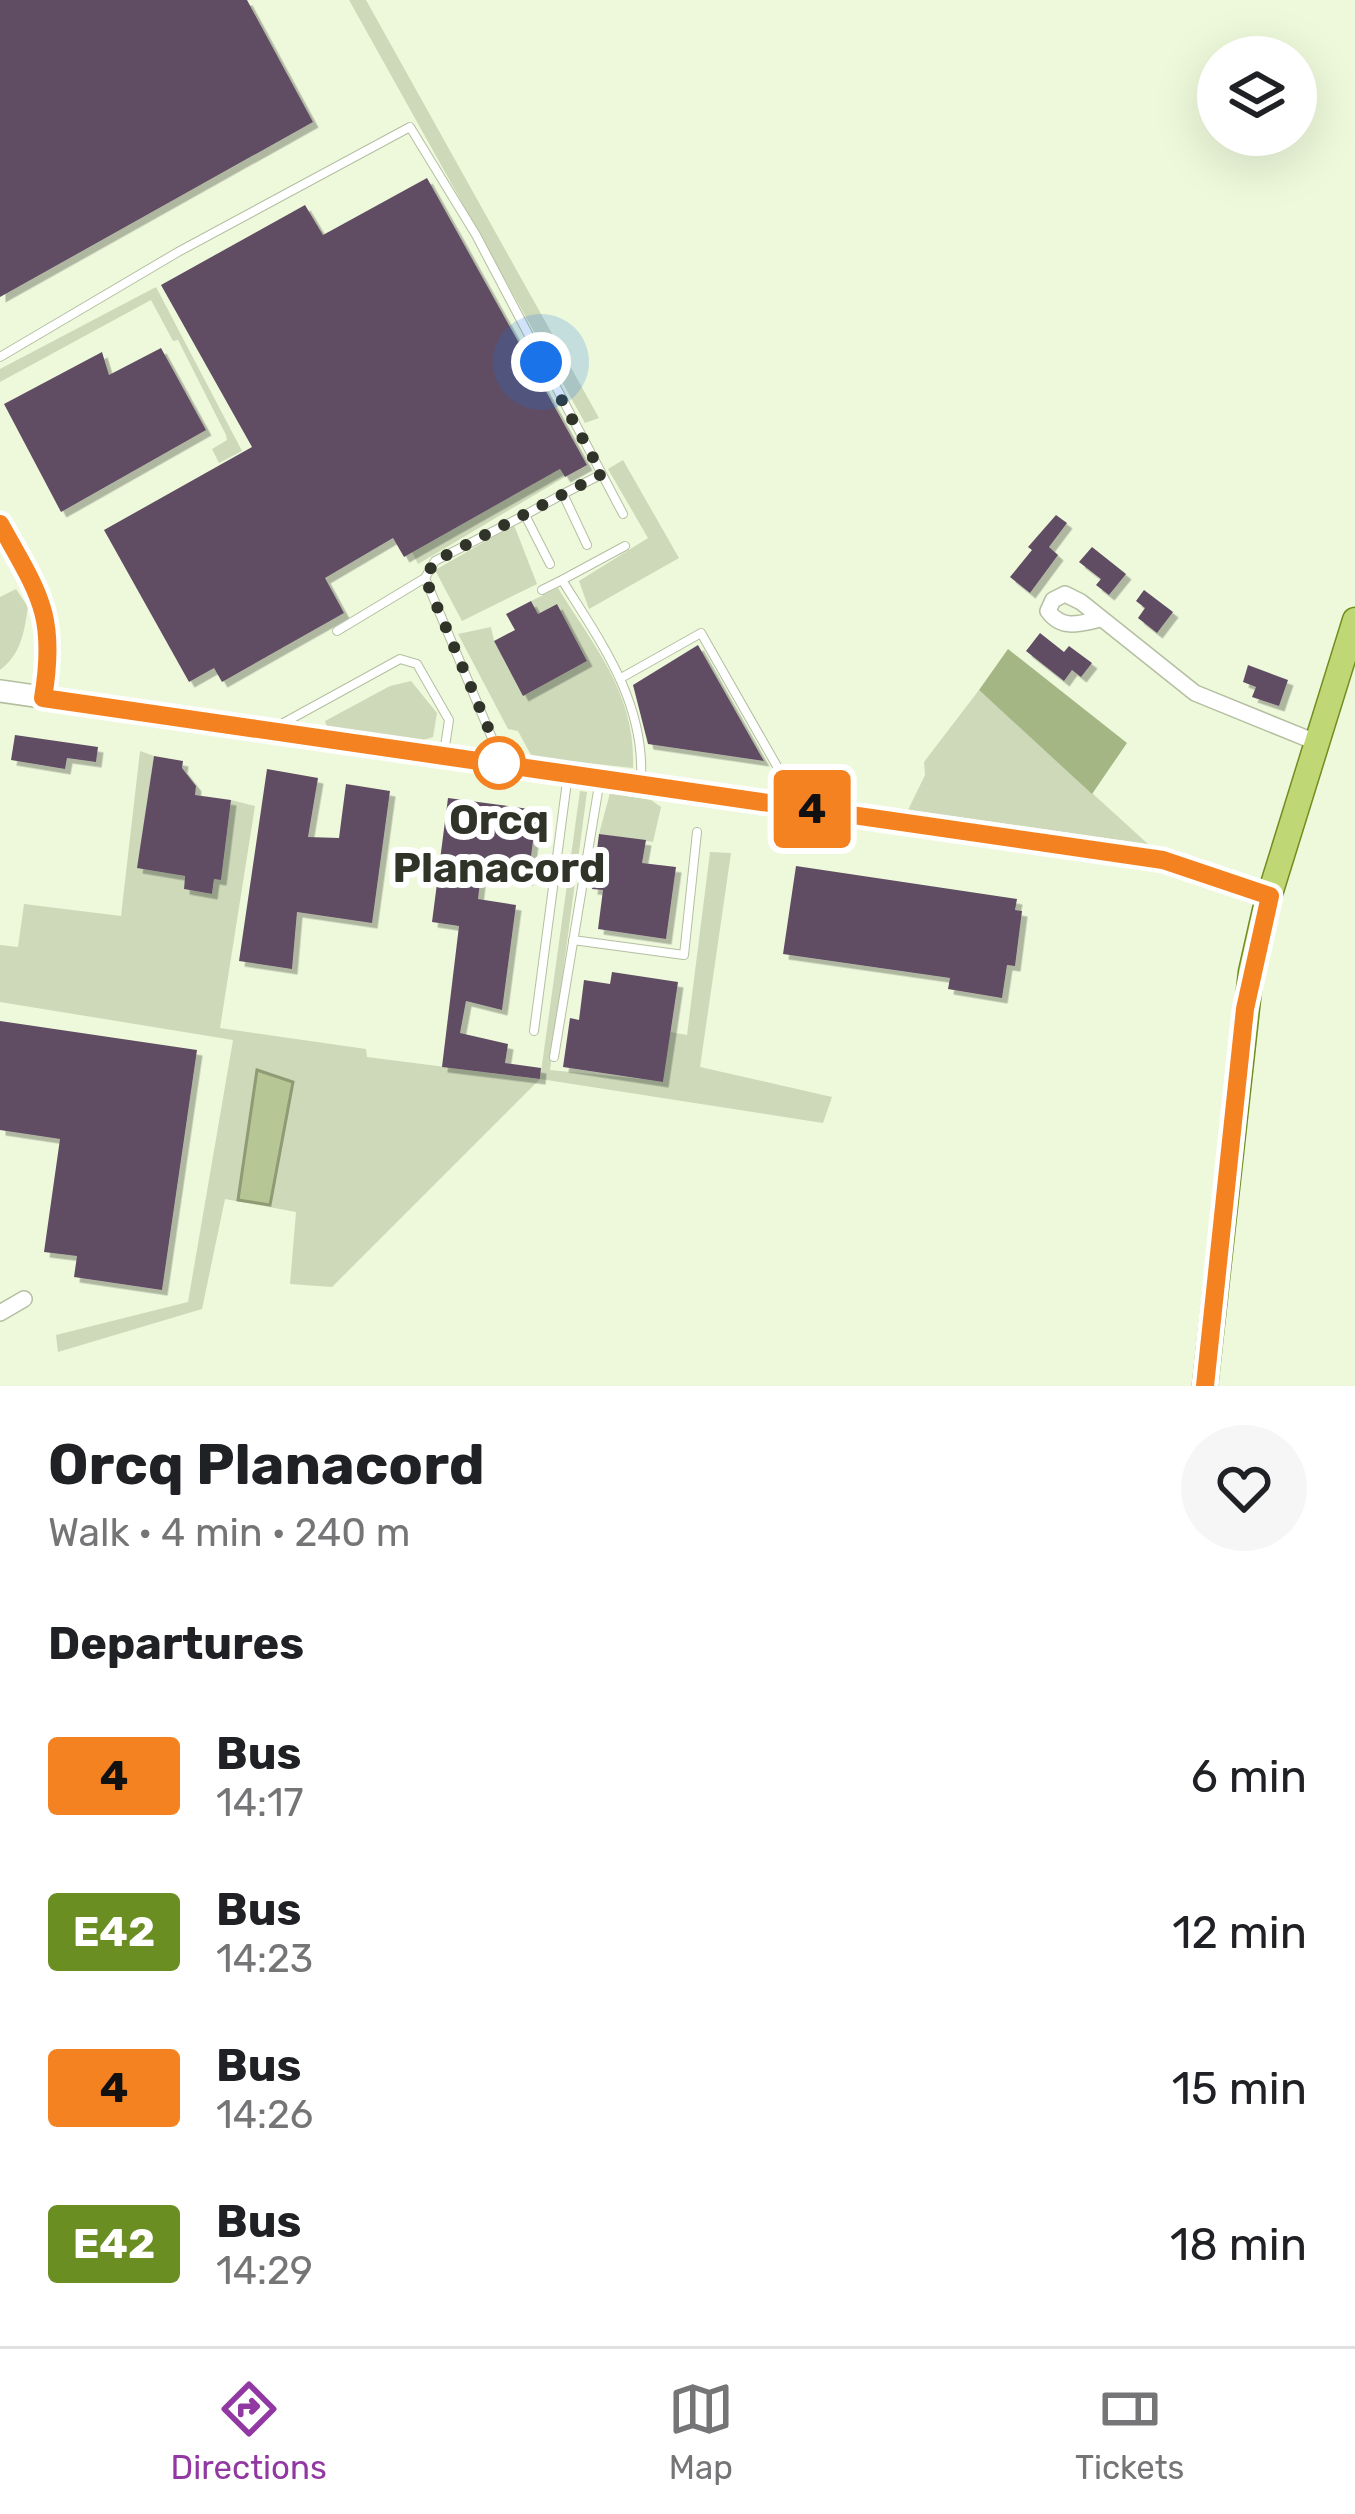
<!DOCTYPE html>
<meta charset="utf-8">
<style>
:root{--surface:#fff;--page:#f6f6f6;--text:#202124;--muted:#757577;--line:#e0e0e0;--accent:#9238a3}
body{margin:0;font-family:Rubik,sans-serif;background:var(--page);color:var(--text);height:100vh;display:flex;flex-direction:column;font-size:45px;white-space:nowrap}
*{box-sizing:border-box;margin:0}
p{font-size:39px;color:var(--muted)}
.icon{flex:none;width:66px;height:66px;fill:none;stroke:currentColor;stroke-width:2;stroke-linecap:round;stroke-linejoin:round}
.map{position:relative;height:1386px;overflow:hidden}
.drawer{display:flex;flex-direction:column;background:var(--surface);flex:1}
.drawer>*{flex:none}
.badge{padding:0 24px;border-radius:9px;font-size:42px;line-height:78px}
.tools{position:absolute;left:1197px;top:36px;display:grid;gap:24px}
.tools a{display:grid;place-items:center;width:120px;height:120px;border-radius:50%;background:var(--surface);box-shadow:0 12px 48px #0002;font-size:60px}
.you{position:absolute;width:60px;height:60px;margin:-30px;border:9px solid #fff;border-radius:50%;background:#1a73e8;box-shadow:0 0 0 18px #1a73e833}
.map>.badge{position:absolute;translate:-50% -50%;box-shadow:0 0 0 6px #fff}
h2{padding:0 48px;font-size:45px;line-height:108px}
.round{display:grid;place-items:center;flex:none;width:126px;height:126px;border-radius:63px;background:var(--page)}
.headline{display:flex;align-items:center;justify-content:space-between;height:204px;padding:0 48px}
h1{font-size:57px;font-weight:700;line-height:90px}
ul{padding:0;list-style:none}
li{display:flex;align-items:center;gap:36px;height:156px;padding:0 48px}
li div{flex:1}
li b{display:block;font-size:45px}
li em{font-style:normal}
li .badge{min-width:132px;font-weight:700;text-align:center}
.menu{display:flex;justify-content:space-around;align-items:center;height:168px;border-top:3px solid var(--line);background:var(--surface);font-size:33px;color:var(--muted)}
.menu a{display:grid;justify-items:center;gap:6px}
.menu .current{color:var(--accent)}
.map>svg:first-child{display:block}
.green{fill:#cdd9b9}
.forest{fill:#a5b685}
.water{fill:#b6c795;stroke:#8e9b74;stroke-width:3}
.building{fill:#604e63;filter:url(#shadow)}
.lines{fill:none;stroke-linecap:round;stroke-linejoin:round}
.lane-casing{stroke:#b4bfa2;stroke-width:10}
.street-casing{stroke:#b4bfa2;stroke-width:18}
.secondary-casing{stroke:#b4bfa2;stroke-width:24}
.primary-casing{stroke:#728d20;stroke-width:27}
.lane{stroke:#fff;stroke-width:8}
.street{stroke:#fff;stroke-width:15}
.secondary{stroke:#fff;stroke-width:21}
.primary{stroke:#c0d776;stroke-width:24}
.line-casing{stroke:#fff;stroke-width:27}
.line{stroke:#f58220;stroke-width:18}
.walk{stroke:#303428;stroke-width:12;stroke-dasharray:0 21.6}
.stop-dot{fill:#fff;stroke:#f58220;stroke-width:6}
.labels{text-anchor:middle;stroke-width:12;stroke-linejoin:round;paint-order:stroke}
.stop-label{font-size:42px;font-weight:bold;fill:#303428;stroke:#fff}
</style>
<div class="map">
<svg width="1355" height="1386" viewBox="0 0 1355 1386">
<defs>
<filter id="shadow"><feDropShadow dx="5.5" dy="5.5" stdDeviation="0" flood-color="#0004"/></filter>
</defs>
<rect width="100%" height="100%" fill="#eef9db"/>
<path class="green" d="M349,0H366L599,418L585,423Z
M156,287L242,451L219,463L212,449L227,440L226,435L178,340L173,341L151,300L0,382V369Z
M623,460L679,558L589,609L579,581L648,538L608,469Z
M560,469L565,477L418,564L412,552Z
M514,525L537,584L462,621L435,570Z
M558,588C595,648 636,694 633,768L532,757L518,731L508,729L458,634L491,627L494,641L524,695L587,661L557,604L538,614L531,601Z
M16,589L28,607C24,633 21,654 0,670V597Z
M411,681L437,713L433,737L417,742L329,733L325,721L390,686Z
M979,690L1148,844L908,810L925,775L924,762Z
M140,751L154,756L138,867L185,876L184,889L212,894L214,879H221L231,800L255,806L220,1028L366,1049L367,1057L540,1079L580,791L587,792L550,1070L663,1081L670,1032L687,1035L710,852L731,853L700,1067L832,1097L823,1123L540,1079L332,1287L290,1284L296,1212L225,1199L202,1309L58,1352L56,1335L188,1302L233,1040L0,1002V945L18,947L24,904L121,916Z
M610,793L651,800L661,807L653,842L599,834Z"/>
<path class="forest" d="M1008,649L1127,743L1092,794L979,690Z"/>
<path class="water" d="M257,1070L293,1082L270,1205L238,1200Z"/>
<path class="building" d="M0,0H247L313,122L0,297Z
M427,178L587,465L565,477L560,469L404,557L393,538L325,578L344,613L222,682L214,668L189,682L104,530L252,447L161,285L305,205L323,235Z
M161,348L206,430L61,512L4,404L102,352L109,375Z
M1056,515L1067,523L1049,547L1058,555L1030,593L1010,577L1032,550L1028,547Z
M1092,547L1126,574L1109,595L1096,585L1101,579L1079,562Z
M1144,590L1173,612L1157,633L1138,618L1145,608L1136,601Z
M531,601L538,614L557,604L587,661L523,696L494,641L515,630L506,614Z
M1040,633L1064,652L1069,646L1092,663L1081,677L1072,670L1064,681L1026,651Z
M698,645L761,756L764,761L648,744L633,685Z
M1248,665L1288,680L1279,706L1252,697L1256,687L1243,682Z
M15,735L98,747L96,762L67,758L65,769L11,760Z
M154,756L183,761L182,768L196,786L195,795L231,800L221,880L214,879L212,894L184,889L185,876L137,868Z
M267,769L318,778L308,837L339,838L346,784L390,791L372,923L297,912L292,969L239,961Z
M448,798L537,810L528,880L481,874L478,899L516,905L502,1010L466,1001L460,1033L508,1044L505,1063L541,1068L540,1079L442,1067L459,926L432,922Z
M599,834L646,840L642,863L676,867L666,939L598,929L603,890L592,889Z
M796,866L1017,899L1015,910L1022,911L1015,966L1007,965L1002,998L948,989L950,978L783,954Z
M612,972L678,982L663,1082L563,1067L570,1018L579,1020L584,980L610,984Z
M0,1021L197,1050L162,1290L74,1277L77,1256L44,1252L60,1139L0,1130Z"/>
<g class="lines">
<g class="lane-casing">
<path id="lane" d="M0,357L178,252L410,127L476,235L623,514
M587,545L563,494L602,474
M625,546L562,580C602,644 645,702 641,780
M550,564L525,515L563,494
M425,578L435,561L525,515
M542,590L562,580
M337,631L425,578L502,762
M621,678L701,633L778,768
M278,726L400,659L417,664L449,720L444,753
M573,940L684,955L697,832
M534,1031L568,774
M554,1057L600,779"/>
</g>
<g class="street-casing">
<path id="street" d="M1100,619C1079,624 1062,630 1048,611L1053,600L1065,594L1081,602L1195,693L1318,743
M0,1313L24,1299"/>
</g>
<g class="secondary-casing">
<path id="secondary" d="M0,524C39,594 57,615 43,698
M0,691L1163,860L1270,896"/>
</g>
<g class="primary-casing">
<path id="primary" d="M1205,1386L1251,972L1265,910L1355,620"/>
</g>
<use href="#lane" class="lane"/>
<use href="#street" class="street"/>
<use href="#secondary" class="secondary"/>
<use href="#primary" class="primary"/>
</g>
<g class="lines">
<g class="line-casing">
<path id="line" d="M0,524C39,594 57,615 43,698L1163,860L1270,896L1245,1009L1205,1386"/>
</g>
<use href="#line" class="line"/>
<path class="walk" d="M499,763H503L425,578L435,561L602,474L541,362"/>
</g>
<circle class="stop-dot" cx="499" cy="763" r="24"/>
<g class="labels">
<g class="stop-label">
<text x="499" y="834">Orcq<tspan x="499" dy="48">Planacord</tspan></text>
</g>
</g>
</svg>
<div class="tools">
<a><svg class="icon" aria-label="layers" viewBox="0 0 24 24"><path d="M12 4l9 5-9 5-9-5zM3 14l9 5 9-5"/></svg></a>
</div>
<div class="you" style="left:541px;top:362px"></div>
<b class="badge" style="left:812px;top:809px;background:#f58220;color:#111">4</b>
</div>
<section class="drawer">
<div class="headline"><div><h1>Orcq Planacord</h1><p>Walk · 4 min · 240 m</p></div><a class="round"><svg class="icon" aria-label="heart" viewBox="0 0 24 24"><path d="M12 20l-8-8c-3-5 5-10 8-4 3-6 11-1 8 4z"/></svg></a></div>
<h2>Departures</h2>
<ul>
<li><span class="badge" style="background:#f58220;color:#111">4</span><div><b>Bus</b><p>14:17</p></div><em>6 min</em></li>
<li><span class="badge" style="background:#6b8e23;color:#fff">E42</span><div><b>Bus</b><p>14:23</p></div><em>12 min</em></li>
<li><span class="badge" style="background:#f58220;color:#111">4</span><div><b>Bus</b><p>14:26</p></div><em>15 min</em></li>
<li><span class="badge" style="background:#6b8e23;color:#fff">E42</span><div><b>Bus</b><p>14:29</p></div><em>18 min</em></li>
</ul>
</section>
<nav class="menu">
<a class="current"><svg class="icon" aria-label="directions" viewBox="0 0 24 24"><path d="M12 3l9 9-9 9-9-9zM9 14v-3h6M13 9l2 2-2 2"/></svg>Directions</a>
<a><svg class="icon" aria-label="map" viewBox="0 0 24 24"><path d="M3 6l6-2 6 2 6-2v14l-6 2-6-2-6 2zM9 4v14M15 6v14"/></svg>Map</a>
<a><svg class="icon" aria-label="tickets" viewBox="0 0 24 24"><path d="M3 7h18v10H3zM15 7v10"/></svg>Tickets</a>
</nav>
